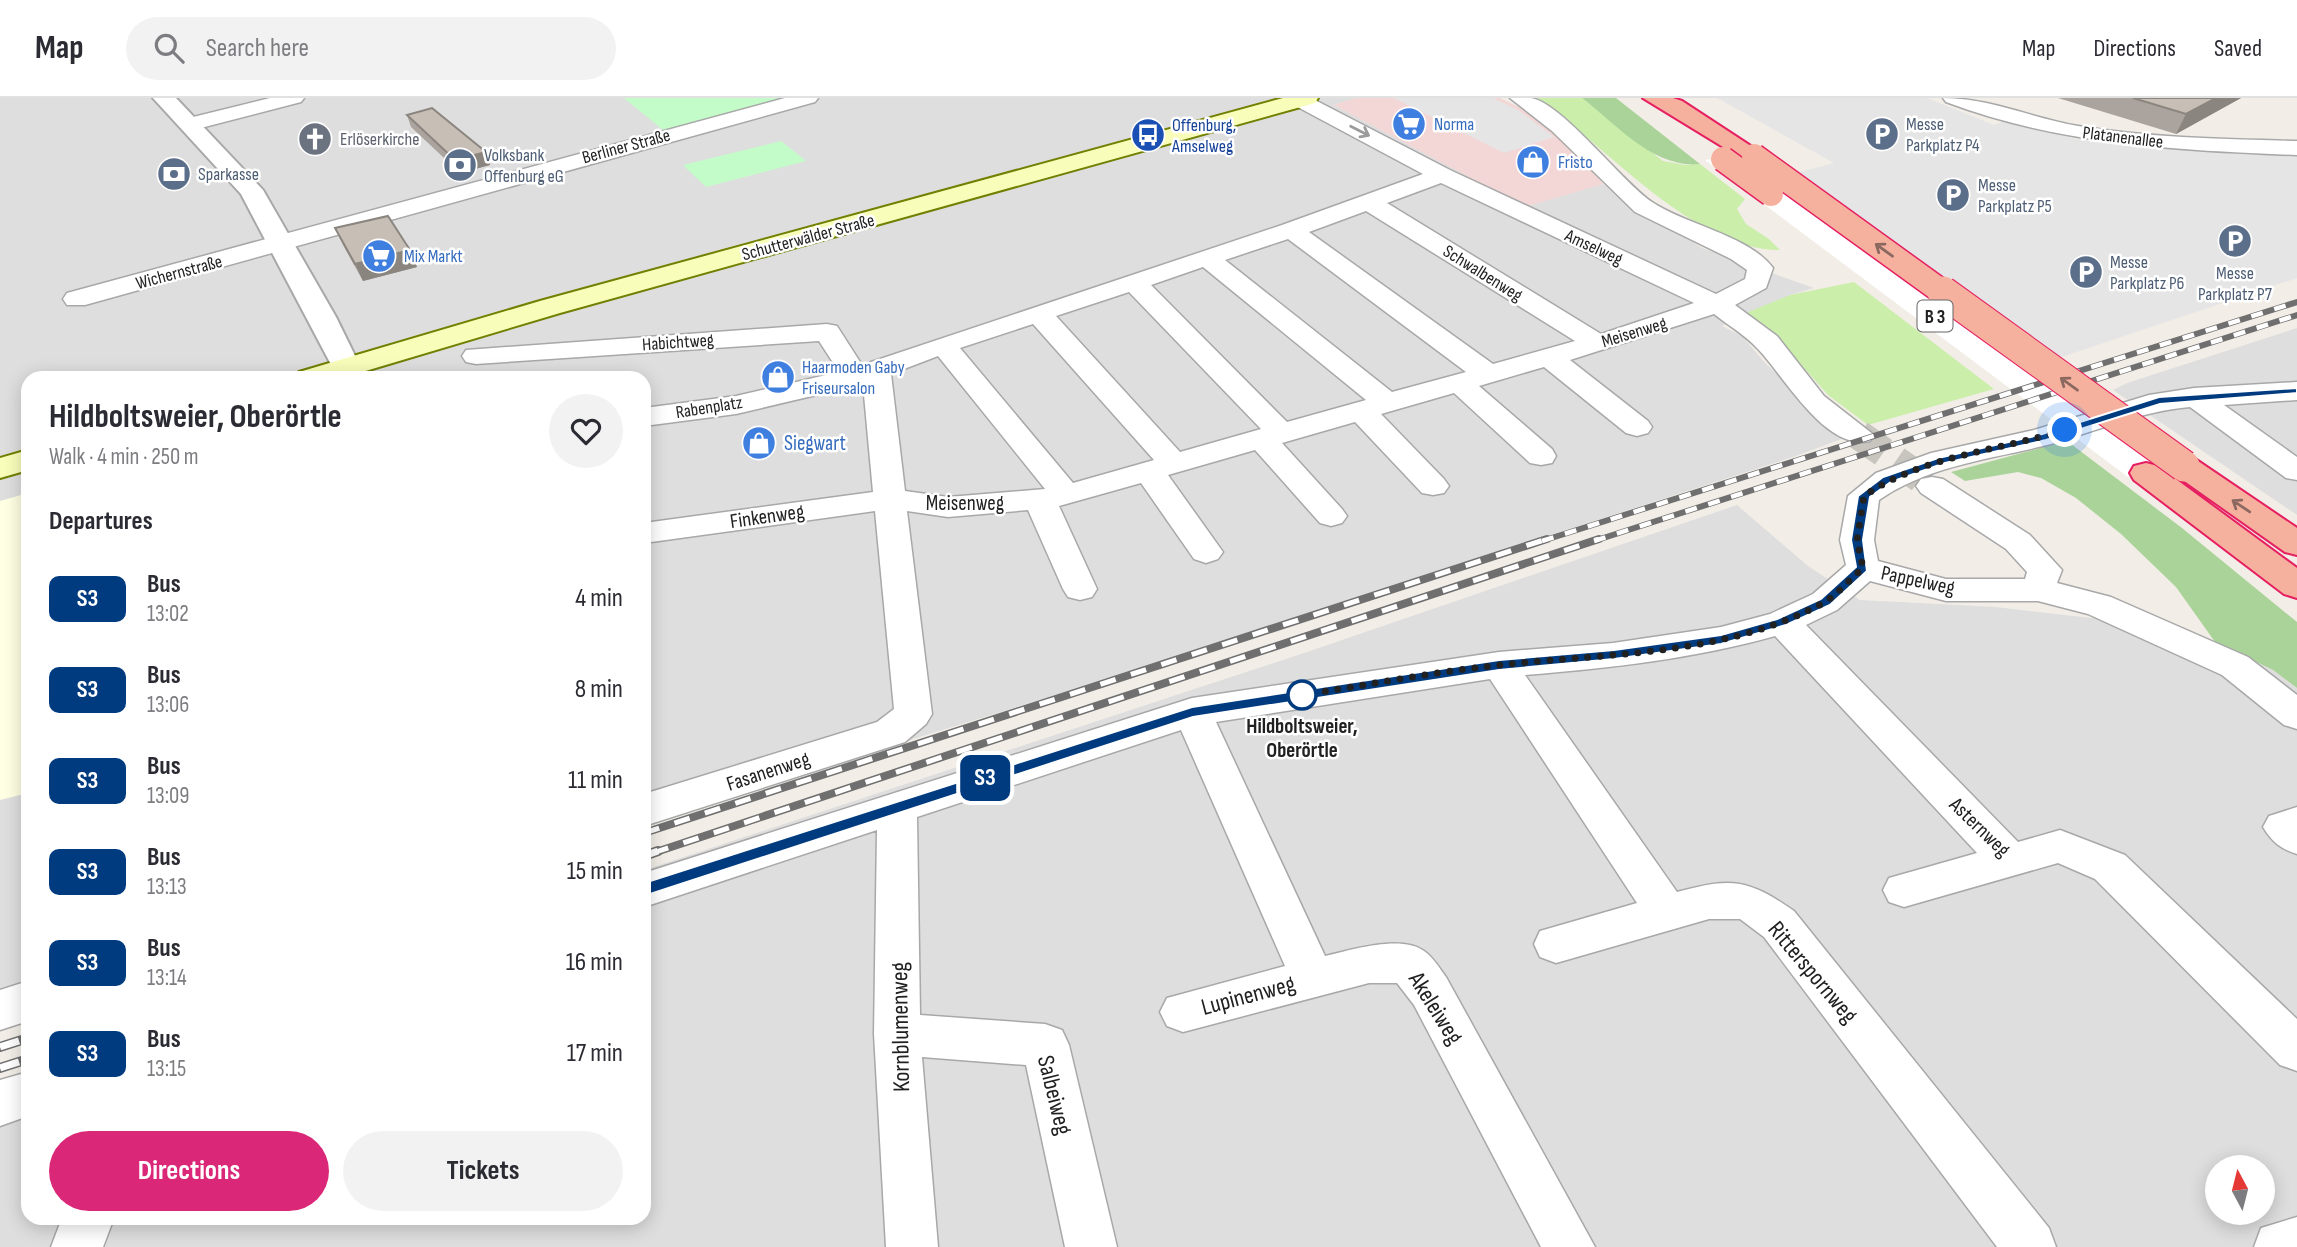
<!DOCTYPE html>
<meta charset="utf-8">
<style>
:root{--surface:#fff;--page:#f2f2f3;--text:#2b2b33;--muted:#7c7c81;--line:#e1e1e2;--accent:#db2777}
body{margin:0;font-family:"Sofia Sans Condensed",sans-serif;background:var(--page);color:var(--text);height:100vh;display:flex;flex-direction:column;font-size:26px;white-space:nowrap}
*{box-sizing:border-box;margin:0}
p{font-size:23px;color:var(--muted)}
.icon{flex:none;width:38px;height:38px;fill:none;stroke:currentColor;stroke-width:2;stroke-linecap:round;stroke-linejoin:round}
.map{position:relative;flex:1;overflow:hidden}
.drawer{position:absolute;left:21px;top:273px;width:630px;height:854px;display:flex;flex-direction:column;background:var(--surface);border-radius:21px;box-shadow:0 4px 18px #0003}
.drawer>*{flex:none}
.badge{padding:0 14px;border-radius:10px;font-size:24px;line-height:46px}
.needle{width:46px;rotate:353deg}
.fabs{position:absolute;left:2205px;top:1057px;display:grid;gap:14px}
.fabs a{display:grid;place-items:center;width:70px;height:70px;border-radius:50%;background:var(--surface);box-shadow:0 4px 18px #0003;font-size:35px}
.you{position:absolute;width:35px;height:35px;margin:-18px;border:5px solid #fff;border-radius:50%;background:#1a73e8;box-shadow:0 0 0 10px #1a73e833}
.map>.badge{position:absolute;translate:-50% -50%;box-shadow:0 0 0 4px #fff}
h2{padding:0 28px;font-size:26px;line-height:63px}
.round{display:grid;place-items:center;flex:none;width:74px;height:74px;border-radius:37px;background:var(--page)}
.head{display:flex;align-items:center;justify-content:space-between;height:119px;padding:0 28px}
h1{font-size:33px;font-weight:700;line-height:52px}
.cta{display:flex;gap:14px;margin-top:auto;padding:14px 28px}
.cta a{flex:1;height:80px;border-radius:42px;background:var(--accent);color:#fff;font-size:28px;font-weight:700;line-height:80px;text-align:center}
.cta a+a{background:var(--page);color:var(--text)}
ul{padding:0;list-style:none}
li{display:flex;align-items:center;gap:21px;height:91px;padding:0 28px}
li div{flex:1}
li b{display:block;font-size:26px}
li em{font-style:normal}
li .badge{min-width:77px;font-weight:700;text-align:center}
header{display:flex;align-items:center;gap:42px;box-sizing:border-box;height:98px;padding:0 35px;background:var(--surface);border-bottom:2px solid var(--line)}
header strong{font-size:33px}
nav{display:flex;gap:38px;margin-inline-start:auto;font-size:24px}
.search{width:490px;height:63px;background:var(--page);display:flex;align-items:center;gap:18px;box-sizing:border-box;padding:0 24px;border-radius:38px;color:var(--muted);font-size:26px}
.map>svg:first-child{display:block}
.residential{fill:#dfdede;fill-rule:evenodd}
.commercial{fill:#f3d7d6}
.education{fill:#ffffe3}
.grass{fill:#cbeeab}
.forest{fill:#aad39a}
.park{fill:#c3fcc8}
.parking{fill:#e5e5e5}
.pier{fill:#fff}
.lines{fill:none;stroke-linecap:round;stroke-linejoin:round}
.minor-tunnel{stroke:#c8c5bf;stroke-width:30;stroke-dasharray:30 15;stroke-linecap:butt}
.minor-casing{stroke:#a8a8a8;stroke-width:3}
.tertiary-casing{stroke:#a8a8a8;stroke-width:4}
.secondary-casing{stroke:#718000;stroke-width:4}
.trunk-casing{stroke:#e51f61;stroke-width:4}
.minor{fill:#fff;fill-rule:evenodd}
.tertiary{fill:#fff;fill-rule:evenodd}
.secondary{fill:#f9fdba;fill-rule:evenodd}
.trunk{fill:#f6b19e;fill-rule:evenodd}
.rail-far2-casing{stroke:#6f6f6f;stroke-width:6}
.rail-far1-casing{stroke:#6f6f6f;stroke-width:8}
.rail-casing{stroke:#6f6f6f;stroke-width:10}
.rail-far2{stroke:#fff;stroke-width:4.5;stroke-dasharray:12;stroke-linecap:butt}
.rail-far1{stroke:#fff;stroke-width:5;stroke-dasharray:16;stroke-linecap:butt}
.rail{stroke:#fff;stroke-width:7;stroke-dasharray:20;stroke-linecap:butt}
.trunk-bridge-far1-casing{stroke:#e51f61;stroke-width:27;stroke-linecap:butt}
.trunk-bridge-casing{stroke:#e51f61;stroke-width:33;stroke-linecap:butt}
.trunk-bridge-far1{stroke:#f6b19e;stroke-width:24}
.trunk-bridge{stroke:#f6b19e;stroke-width:31}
.wall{fill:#aba39d}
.shaded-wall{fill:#8b857f}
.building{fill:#c7beb6;stroke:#8b857f;stroke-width:2}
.oneway{stroke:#9b9b9b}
.oneway2{stroke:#8c6960}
.line{fill:#003b80;stroke:#fff;stroke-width:2}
.walk{stroke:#212121;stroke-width:7;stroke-dasharray:0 12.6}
.stop-dot{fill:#fff;stroke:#003b80;stroke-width:3.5}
.labels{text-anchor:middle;stroke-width:5;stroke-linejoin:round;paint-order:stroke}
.far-shop-label{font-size:18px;fill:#366cbe;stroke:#fff;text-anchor:start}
.far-service-label{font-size:18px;fill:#4e5e75;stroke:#fff;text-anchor:start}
.far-transit-label{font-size:18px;fill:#164399;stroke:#fff;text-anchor:start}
.far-street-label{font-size:18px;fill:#212121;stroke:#fff}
.far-worship-label{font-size:18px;fill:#5b616d;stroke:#fff;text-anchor:start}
.shield{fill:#fff;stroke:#646464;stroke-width:2}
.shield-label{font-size:19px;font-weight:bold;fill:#212121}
.shop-label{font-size:21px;fill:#366cbe;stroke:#fff;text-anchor:start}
.street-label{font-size:21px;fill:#212121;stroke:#fff}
.stop-label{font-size:21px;font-weight:bold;fill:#212121;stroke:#fff}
.near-street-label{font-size:24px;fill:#212121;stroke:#fff}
</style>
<header>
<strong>Map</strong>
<div class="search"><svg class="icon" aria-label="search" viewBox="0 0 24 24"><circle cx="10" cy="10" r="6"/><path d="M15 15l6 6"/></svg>Search here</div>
<nav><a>Map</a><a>Directions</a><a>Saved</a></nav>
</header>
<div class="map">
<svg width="2297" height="1149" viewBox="0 0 2297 1149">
<rect width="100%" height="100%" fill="#f2eee7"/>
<path class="residential" d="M0,0H1356L1335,7L1525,108L1603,86L1702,150L1814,190L1790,197L1722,228L1742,238L1766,266L1847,339L1793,359L1004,613L644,724V280H28V922L0,931Z
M2297,230V417L2113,292L2127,285Z
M1737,407L1808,468L1860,502L1996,509L2100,521L2111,505L2215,544L2273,572L2297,590V1149H0V986L28,976V1120H644V772L1304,555ZM2217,1069H2263V1115H2217Z"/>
<path class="commercial" d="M1356,0H1500L1523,11L1546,28L1592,70L1603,86L1525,109L1334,7Z"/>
<path class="education" d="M28,395V695L0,702V403Z"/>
<path class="grass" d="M1537,0H1582L1663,63L1685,67L1700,66L1745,101L1737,111L1746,126L1769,141L1780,152C1695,153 1604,46 1537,0Z
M1854,184L1994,291L1868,327L1828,297L1772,234L1746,215L1790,197Z"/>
<path class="forest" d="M1582,0H1616L1700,66C1654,71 1616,26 1582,0Z
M2067,343L2182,430L2297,524V590L2273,572L2215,544L2176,489L2121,436L2076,400L2041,380L2018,374L1965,383L1951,374Z"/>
<path class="park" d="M624,0H788L663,32Z
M781,43L806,63L706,89L683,67Z"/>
<path class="parking" d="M1394,0H1493L1518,12L1554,39L1504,55Z
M1717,0H1927L1994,27L2005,23L2076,41L2143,49L2297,55V180L2059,260L1796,75L1834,65Z"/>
<path class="pier" d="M1764,54L2204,366L2128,379L1705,62Z"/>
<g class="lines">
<path class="minor-tunnel" d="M1859,337L1932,388"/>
<g class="minor-casing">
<path id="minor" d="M270,0H304L301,4L189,33L178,27L181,22Z
M785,0H818L815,4L85,207H67L63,201L67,195Z
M1290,0H1311L1450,72L1716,196L1745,181L1747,172L1731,161L1635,114L1552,33L1510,0C1517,0 1524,0 1531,0C1562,5 1622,84 1652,104C1684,126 1750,138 1773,170L1766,190L1735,207L1777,238L1824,298L1874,337L1870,343C1825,354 1783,276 1757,250C1745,237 1728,227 1714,216L1570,262L1648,323L1652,329L1648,335L1637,338L1626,335L1544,269L1479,288L1552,351L1556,358L1552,365L1541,367L1530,365L1454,295L1381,316L1444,381L1449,388L1444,395L1433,397L1422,395L1355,324L1282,345L1342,411L1347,418L1342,425L1331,428L1320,425L1255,352L1168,377L1223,454L1218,461L1206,465L1194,461L1141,385L1059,408L1097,491L1092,499L1080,502L1068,499L1063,491L1028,412L948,419L907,413L932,616L926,626L905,644L644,728V696L877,624L894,611L875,413L644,445V425L873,394L863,286L736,316L644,328V310L736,298L839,274L819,243L476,266L466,264L462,258L466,252L827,226L837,228L862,267L1282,127L1423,76L1292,6ZM1441,85L1694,205L1601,236L1387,105ZM1366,113L1575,243L1493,266L1309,134ZM1288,141L1466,274L1392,294L1225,162ZM1203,169L1366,302L1287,324L1151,187ZM1129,194L1261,331L1180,354L1056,218ZM1033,226L1154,362L1073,385L960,250ZM938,258L1045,391L948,399L905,393L891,276Z
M1943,0C1989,0 2032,20 2078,28C2150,40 2224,41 2297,43V57C2176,52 2060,47 1946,4Z
M2297,284V302L2224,307L2297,359V382L2286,380L2190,309C2141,313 2097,333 2051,346C1993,361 1929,367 1879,402L1874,442L1878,463L1946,481H2025L2027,474L2006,451L1921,395L1916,388L1921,381L1932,379L1943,381L2030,437L2062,472L2057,485L2111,499L2248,559L2297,597V631L2284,627L2222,577L2088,516L2038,503H1946L1870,483L1837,512L1806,527L2018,744L2060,732L2125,757L2297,921V973L2280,967L2095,781L2058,765L1904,809L1889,804L1883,792L1889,780L1977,755L1775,538C1693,561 1610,570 1525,577L1677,794C1732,779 1748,781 1794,813L2049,1130L2056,1149H1997L1764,839L1740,821H1709L1556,865L1540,859L1534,846L1540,833L1637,805L1490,581L1216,624L1325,858C1350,852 1402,836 1424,853C1433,859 1440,871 1446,879L1595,1149H1541L1414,907L1397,885H1369L1183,934L1167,928L1160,914L1167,900L1285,868L1181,632L917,719L920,917L1045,926L1062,932L1069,947L1117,1149H1065L1026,967L922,959L938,1149H886L874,936L877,732L644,809V775L1192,600L1499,554L1613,545L1721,529L1770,516L1813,496L1846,467L1840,442L1848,398L1876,375L1931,355L2034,332L2149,297L2194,290Z
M2297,709V756C2281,751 2272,744 2263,729L2269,718Z
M28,883V923L0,932V892Z
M28,974V1018L0,1028V982Z
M2297,1119V1149H2254L2261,1130Z
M62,1120H114L103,1149H51Z"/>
</g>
<g class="tertiary-casing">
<path id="tertiary" d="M153,0H176L263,92L336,219L361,270L356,276L346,279L336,276L241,96Z"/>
</g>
<g class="secondary-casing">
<path id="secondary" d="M1283,0H1318L1315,5L560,215L342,280H295L299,274L540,203Z
M28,352V372L0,380V360Z"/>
</g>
<g class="trunk-casing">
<path id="trunk" d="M1643,0H1673L1682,3L1766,58L1762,63H1746Z
M2184,358L2195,361L2297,430V457L2285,454L2173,375L2168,368L2173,361Z
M2146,365L2158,368L2297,470V500L2284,496L2134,382L2130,375L2134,368Z"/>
</g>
<use href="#minor" class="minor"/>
<use href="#tertiary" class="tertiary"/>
<use href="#secondary" class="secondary"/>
<use href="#trunk" class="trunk"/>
<g class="rail-far2-casing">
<path id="rail-far2" d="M1542,443L2297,204
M1594,443L2297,217"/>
</g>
<g class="rail-far1-casing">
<path id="rail-far1" d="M644,735L1547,441
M653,755L1599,441"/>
</g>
<g class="rail-casing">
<path id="rail" d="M644,758L658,753
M0,949L28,940
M0,970L28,961"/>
</g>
<use href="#rail-far2" class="rail-far2"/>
<use href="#rail-far1" class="rail-far1"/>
<use href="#rail" class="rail"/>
<g class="trunk-bridge-far1-casing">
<path id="trunk-bridge-far1" d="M1754,58L1945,196
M1723,61L1771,96"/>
</g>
<g class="trunk-bridge-casing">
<path id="trunk-bridge" d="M1943,194L2184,368"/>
</g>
<use href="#trunk-bridge-far1" class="trunk-bridge-far1"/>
<use href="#trunk-bridge" class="trunk-bridge"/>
</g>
<path class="wall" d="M2058,0H2241L2176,36Z
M407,17L486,54L490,67L460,75L411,29Z
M335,130L410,152L417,169L363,183L343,147Z"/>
<path class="shaded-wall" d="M2216,0H2241L2176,36L2186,16Z
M486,54L490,67L460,75L455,62Z
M410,152L417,169L363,183L355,166Z"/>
<path class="building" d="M2133,0H2216L2186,16Z
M432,10L486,54L455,62L407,17Z
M388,118L410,152L355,166L335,130Z"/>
<defs><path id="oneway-shaft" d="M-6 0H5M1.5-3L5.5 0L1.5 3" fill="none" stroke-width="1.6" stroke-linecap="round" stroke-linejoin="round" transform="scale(1.75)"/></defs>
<use class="oneway" href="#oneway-shaft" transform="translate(1360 33) rotate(27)"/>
<g class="oneway2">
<use href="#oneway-shaft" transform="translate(1884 152) rotate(-144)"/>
<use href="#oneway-shaft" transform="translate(2069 286) rotate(-144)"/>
<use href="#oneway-shaft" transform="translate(2241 408) rotate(-146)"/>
</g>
<path class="line" d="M2297,290V295L2160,306L2046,342L1945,365L1891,384L1870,399L1863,442L1867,473L1830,507L1786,527L1721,546L1614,561L1499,572L1193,619L644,798L636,792L644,785L1192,609L1499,562L1614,552L1721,537L1777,521L1821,501L1856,469L1851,442L1858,398L1883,379L1938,360L2039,337L2159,299Z"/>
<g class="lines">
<path class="walk" d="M1302,597L1295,598C1363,588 1432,574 1500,567C1607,555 1726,558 1823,505C1837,497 1850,481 1863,470L1857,442L1864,398C1924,357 1998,353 2065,332"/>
</g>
<defs>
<g id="supermarket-disc" transform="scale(1.75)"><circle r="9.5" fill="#3f7fe0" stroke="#fff"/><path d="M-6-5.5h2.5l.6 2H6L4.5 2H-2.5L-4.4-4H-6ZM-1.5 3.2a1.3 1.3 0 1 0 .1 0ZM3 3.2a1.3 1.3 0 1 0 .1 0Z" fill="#fff"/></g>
<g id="parking-disc" transform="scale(1.75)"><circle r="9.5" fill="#5c6f8a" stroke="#fff"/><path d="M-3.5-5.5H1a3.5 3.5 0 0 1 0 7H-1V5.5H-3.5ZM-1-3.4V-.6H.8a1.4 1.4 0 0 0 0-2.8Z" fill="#fff"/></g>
<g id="bus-disc" transform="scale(1.75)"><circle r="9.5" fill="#1a4fb4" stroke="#fff"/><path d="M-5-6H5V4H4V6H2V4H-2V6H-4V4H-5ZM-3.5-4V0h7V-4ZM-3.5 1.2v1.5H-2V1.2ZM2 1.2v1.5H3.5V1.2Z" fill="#fff"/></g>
<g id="church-disc" transform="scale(1.75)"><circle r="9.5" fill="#6b7280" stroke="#fff"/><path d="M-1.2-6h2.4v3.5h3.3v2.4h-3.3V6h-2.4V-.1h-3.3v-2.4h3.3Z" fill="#fff"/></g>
<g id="shop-disc" transform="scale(1.75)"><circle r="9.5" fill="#3f7fe0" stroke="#fff"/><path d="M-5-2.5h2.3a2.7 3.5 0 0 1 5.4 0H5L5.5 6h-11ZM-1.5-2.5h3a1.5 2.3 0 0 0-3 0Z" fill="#fff"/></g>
<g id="bank-disc" transform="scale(1.75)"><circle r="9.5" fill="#5c6f8a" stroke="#fff"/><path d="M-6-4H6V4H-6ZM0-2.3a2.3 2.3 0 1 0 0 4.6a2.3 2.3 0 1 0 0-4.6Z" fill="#fff"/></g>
</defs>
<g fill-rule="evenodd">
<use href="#supermarket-disc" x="1409" y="26"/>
<use href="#parking-disc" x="1882" y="36"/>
<use href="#bus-disc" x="1148" y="37"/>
<use href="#church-disc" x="315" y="41"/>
<use href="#shop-disc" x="1533" y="64"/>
<use href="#bank-disc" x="460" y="67"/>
<use href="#bank-disc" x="174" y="76"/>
<use href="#parking-disc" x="1953" y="97"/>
<use href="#parking-disc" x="2235" y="143"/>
<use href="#supermarket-disc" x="379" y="158"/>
<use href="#parking-disc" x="2086" y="174"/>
<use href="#shop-disc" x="778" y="279"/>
<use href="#shop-disc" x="759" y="345"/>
</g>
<circle class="stop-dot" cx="1302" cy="597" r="14"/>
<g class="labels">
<g class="far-shop-label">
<text x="1434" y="32">Norma</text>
<text x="1558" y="70">Fristo</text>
<text x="404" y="164">Mix Markt</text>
<text x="802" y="275">Haarmoden Gaby<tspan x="802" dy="21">Friseursalon</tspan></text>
</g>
<g class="far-service-label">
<text x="1906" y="32">Messe<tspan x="1906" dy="21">Parkplatz P4</tspan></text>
<text x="484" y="63">Volksbank<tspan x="484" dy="21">Offenburg eG</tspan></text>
<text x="198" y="82">Sparkasse</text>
<text x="1978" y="93">Messe<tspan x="1978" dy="21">Parkplatz P5</tspan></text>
<text x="2110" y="170">Messe<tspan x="2110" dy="21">Parkplatz P6</tspan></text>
<text x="2235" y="181" text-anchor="middle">Messe<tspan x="2235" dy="21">Parkplatz P7</tspan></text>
</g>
<g class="far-transit-label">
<text x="1172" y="33">Offenburg,<tspan x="1172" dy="21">Amselweg</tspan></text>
</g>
<g class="far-street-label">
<text transform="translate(2123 39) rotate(7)" y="6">Platanenallee</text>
<text transform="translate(626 48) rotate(-15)" y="6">Berliner Straße</text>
<text transform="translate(808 139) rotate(-15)" y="6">Schutterwälder Straße</text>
<text transform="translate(1594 149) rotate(25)" y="6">Amselweg</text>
<text transform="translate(179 174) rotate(-15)" y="6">Wichernstraße</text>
<text transform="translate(1483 175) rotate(32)" y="6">Schwalbenweg</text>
<text transform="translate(1634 234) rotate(-17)" y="6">Meisenweg</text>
<text transform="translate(678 244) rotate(-4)" y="6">Habichtweg</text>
<text transform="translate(709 309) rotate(-9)" y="6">Rabenplatz</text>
</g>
<g class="far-worship-label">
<text x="340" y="47">Erlöserkirche</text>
</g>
<rect class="shield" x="1917.5" y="202.5" width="35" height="31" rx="5"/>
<g class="shield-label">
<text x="1935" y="225">B 3</text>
</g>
<g class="shop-label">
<text x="784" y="352">Siegwart</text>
</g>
<g class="street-label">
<text x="965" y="412">Meisenweg</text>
<text transform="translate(767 418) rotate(-8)" y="7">Finkenweg</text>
<text transform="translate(1918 482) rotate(12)" y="7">Pappelweg</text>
<text transform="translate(768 673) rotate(-18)" y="7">Fasanenweg</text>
<text transform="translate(1980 729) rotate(44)" y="7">Asternweg</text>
</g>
<g class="stop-label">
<text x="1302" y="635">Hildboltsweier,<tspan x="1302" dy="24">Oberörtle</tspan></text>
</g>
<g class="near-street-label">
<text transform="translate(1813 874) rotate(50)" y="8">Ritterspornweg</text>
<text transform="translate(1248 897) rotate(-15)" y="8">Lupinenweg</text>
<text transform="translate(1436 910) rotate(58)" y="8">Akeleiweg</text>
<text transform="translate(900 929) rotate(-91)" y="8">Kornblumenweg</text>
<text transform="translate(1055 997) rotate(76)" y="8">Salbeiweg</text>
</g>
</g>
</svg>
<div class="fabs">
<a><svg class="needle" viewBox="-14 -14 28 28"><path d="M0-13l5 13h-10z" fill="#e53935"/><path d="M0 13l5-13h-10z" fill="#7c7c81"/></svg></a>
</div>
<div class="you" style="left:2065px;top:332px"></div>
<b class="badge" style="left:985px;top:680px;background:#003b80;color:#fff">S3</b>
<section class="drawer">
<div class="head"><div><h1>Hildboltsweier, Oberörtle</h1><p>Walk · 4 min · 250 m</p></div><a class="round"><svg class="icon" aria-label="heart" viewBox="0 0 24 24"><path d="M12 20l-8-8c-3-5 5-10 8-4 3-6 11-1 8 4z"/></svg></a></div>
<h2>Departures</h2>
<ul>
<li><span class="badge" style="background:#003b80;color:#fff">S3</span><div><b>Bus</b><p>13:02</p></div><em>4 min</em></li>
<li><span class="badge" style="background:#003b80;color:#fff">S3</span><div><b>Bus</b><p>13:06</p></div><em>8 min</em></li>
<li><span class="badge" style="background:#003b80;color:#fff">S3</span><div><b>Bus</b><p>13:09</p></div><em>11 min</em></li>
<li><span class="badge" style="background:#003b80;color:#fff">S3</span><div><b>Bus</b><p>13:13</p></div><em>15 min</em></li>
<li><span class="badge" style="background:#003b80;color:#fff">S3</span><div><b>Bus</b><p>13:14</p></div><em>16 min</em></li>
<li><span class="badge" style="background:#003b80;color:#fff">S3</span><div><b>Bus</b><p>13:15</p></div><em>17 min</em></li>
</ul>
<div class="cta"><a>Directions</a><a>Tickets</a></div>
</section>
</div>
